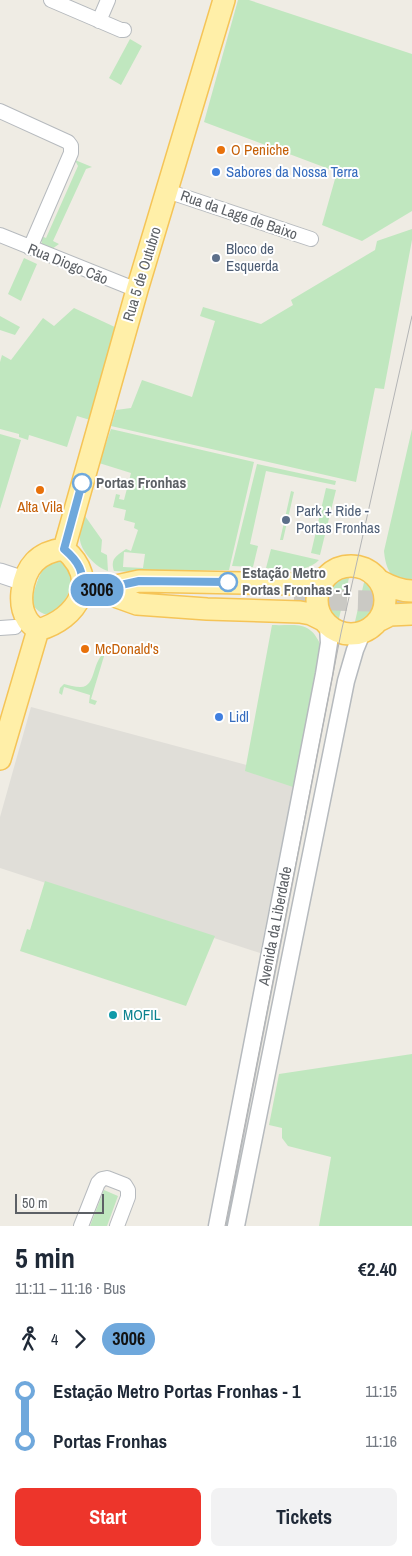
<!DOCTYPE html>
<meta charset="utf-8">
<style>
:root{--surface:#fff;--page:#f2f2f3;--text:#1f2937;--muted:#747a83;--accent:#ed352b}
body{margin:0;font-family:"Archivo Narrow",sans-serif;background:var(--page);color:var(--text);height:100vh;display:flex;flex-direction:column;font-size:19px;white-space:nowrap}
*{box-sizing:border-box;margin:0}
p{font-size:16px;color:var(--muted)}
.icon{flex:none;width:28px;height:28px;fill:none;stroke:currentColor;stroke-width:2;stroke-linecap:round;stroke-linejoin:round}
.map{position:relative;height:1226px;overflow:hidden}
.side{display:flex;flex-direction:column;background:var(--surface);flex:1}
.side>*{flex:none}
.badge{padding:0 10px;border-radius:16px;font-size:18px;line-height:32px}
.scale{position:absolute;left:15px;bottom:12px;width:89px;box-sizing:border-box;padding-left:5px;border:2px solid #5c6065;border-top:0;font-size:14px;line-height:18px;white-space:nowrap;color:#5c6065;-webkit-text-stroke:4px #fff;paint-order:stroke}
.map>.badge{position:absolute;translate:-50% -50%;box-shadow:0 0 0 2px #fff}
.legs{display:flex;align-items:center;gap:8px;height:55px;padding:0 15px;font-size:16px}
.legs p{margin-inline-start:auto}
.head{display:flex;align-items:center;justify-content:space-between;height:85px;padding:0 15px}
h1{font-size:28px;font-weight:700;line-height:38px}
.action{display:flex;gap:10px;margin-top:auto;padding:10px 15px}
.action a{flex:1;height:58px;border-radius:8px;background:var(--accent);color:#fff;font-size:20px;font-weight:700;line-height:58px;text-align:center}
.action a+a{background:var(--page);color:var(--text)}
ul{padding:0 15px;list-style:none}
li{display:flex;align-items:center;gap:18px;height:50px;font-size:19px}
li i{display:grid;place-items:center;width:8px;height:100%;margin:0 6px;background:currentColor}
li i::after{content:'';width:12px;height:12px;margin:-6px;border:4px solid;border-radius:50%;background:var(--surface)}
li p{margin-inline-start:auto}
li:first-child i{background:linear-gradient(#0000 50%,currentColor 0)}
li:last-child i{background:linear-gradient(currentColor 50%,#0000 0)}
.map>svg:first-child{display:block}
.industrial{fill:#e0ded8}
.green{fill:#c0e7bf;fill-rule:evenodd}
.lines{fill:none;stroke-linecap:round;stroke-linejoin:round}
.primary-tunnel{stroke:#cac9c4;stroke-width:21;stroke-dasharray:21 11;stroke-linecap:butt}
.minor-casing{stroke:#b6babe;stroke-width:16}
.tertiary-casing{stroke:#b6babe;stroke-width:19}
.secondary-casing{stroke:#b7bbc0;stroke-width:21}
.primary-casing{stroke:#f5c457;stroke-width:24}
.minor{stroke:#fff;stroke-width:14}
.tertiary{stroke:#fff;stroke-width:16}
.secondary{stroke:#fff;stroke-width:19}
.primary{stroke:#ffefa8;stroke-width:21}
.tram{stroke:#b3b4b5;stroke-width:1}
.line-1-casing{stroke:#fff;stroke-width:11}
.line-1{stroke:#6fa8dc;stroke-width:8}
.food-dot{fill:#e8710a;stroke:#fff;stroke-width:2}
.shop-dot{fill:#3f7fe0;stroke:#fff;stroke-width:2}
.service-dot{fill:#5c6f8a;stroke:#fff;stroke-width:2}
.stop-1-dot{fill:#fff;stroke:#6fa8dc;stroke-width:2.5}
.culture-dot{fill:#0f9aa8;stroke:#fff;stroke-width:2}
.labels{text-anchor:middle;stroke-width:4;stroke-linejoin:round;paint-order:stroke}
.food-label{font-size:15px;fill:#c56008;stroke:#fff;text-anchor:start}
.shop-label{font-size:15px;fill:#366cbe;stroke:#fff;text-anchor:start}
.street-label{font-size:15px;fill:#5c6065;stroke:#fff}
.service-label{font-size:15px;fill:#4e5e75;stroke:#fff;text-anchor:start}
.stop-label{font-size:15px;font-weight:bold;fill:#5c6065;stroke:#fff;text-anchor:start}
.culture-label{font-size:15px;fill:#0d838f;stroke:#fff;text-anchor:start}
</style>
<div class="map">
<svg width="412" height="1226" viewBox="0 0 412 1226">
<rect width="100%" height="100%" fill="#efece4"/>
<path class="industrial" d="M31,707L295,778L260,953L0,868V817Z"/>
<path class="green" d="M238,0H249L412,54V211L362,241L322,225L337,172L204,122Z
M130,39L142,46L121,85L109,78Z
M75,160L92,167L86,169L53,241L59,244L52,249L42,245L41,236L46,238L78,166Z
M412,229V240L384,389L375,388L356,482L111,426L116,410L131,408L142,380L192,397L215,321L200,316L203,307L261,324L293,305L291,300L375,250L377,241Z
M24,258L37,264L21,301L8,294Z
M74,308L117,328L90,420L77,416L67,447L29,435L28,440L19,437V434L0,429V362L2,355L11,360L43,318L54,326Z
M0,316L20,327L15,335L0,330Z
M111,429L254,462L229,570C190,570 152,574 114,571C110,559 116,556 126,549L131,551L138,530L134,528L135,523L124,520L126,510L113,507L116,494L120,495L119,499L124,500L131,473L99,463ZM124,552L145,554L143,568L123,567Z
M412,429V582C408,582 403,582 399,580C388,576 385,562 384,551Z
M0,434L21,440L0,509Z
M257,464L336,481L335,485L266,471L250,544L258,546L253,567L232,566Z
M326,488L336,490L320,555L311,553Z
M291,491L294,492L283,540H280Z
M85,516L102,540L101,552L107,555L108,571C96,568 78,549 80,536C80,529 83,522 85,516Z
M271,549L319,560C305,574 284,569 266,568Z
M61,560L73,573C71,593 66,600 54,615C43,615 38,612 32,604C34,588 38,577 46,564Z
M350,574L338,622C316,605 322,577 350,574Z
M365,578C388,594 382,622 354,626Z
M272,625C297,626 310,620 321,646L293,787L245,771Z
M107,651H113L112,655L105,653L91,699L97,701L95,705L89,703L90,695L64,687L62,695L59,693L60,688L64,684C69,685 75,687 80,687C97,688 91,659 107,651Z
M45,881L215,936L186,1006L20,951L27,929L30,930Z
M412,1054V1226H319L331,1157L288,1146L282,1138V1128L269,1125L279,1074Z
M104,1190L118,1196L107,1226H90Z"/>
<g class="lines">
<path class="primary-tunnel" d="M294,599L406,602"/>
<g class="minor-casing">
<path id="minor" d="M51,0L121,30H124
M99,21L108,0
M0,111L68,142L71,146V153L30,248
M167,191L311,239
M0,235L137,290
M0,628L15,627
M81,1226L98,1183L102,1179L107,1178L125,1185L128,1190V1197L117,1226"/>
</g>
<g class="tertiary-casing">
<path id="tertiary" d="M217,1226L324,674L329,643L328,626
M236,1226L346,681L355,650L362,633"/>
</g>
<g class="secondary-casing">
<path id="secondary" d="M0,573L24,581"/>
</g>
<g class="primary-casing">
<path id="primary" d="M64,549L137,290L224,0
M64,549C101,580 78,619 38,630C34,627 29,623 27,619C22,611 21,601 22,592C25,567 38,552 64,549Z
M317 600a34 34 0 1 1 68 0a34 34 0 1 1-68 0Z
M380,581C391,587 400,591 412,591
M98,590L137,604L207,609L300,612L311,614L323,620
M98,590L139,581L301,584L312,583L325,578
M380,620L390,615L412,614
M0,759L38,630"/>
</g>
<use href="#minor" class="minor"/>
<use href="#tertiary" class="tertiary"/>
<use href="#secondary" class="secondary"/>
<use href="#primary" class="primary"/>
<path class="tram" d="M225,1226L341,633L412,316"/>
</g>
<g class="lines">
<g class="line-1-casing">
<path id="line-1" d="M82,483L64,549C79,562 84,571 82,591L98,590L139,581L228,582"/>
</g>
<use href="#line-1" class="line-1"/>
</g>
<g class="food-dot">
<circle cx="221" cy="150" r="5"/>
<circle cx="40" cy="490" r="5"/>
<circle cx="85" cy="649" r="5"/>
</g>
<g class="shop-dot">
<circle cx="216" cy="172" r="5"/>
<circle cx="219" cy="717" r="5"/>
</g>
<g class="service-dot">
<circle cx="216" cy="258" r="5"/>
<circle cx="286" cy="520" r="5"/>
</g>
<g class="stop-1-dot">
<circle cx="82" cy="483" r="9"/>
<circle cx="228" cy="582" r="9"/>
</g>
<circle class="culture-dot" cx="113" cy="1015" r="5"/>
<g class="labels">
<g class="food-label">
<text x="231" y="155">O Peniche</text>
<text x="40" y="512" text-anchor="middle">Alta Vila</text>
<text x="95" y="654">McDonald's</text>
</g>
<g class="shop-label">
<text x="226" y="177">Sabores da Nossa Terra</text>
<text x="229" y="722">Lidl</text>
</g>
<g class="street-label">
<text transform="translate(239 215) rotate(19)" y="5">Rua da Lage de Baixo</text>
<text transform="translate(68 264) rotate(22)" y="5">Rua Diogo Cão</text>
<text transform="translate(142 274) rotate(-73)" y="5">Rua 5 de Outubro</text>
<text transform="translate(275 926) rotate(-79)" y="5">Avenida da Liberdade</text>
</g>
<g class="service-label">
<text x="226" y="254">Bloco de<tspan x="226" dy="17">Esquerda</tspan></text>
<text x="296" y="516">Park + Ride -<tspan x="296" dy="17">Portas Fronhas</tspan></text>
</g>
<g class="stop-label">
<text x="96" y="488">Portas Fronhas</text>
<text x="242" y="578">Estação Metro<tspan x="242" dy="17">Portas Fronhas - 1</tspan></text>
</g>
<g class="culture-label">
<text x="123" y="1020">MOFIL</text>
</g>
</g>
</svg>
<div class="scale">50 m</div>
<b class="badge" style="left:97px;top:590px;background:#6fa8dc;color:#111">3006</b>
</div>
<section class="side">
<div class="head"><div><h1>5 min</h1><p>11:11 – 11:16 · Bus</p></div><b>€2.40</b></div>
<div class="legs"><svg class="icon" aria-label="walk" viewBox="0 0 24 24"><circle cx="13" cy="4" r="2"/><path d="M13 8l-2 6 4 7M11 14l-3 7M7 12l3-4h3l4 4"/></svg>4<svg class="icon" aria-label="forward" viewBox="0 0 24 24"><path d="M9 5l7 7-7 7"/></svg><b class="badge" style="background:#6fa8dc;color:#111">3006</b></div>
<ul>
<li><i style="color:#6fa8dc"></i><b>Estação Metro Portas Fronhas - 1</b><p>11:15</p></li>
<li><i style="color:#6fa8dc"></i><b>Portas Fronhas</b><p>11:16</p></li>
</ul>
<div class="action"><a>Start</a><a>Tickets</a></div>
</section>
